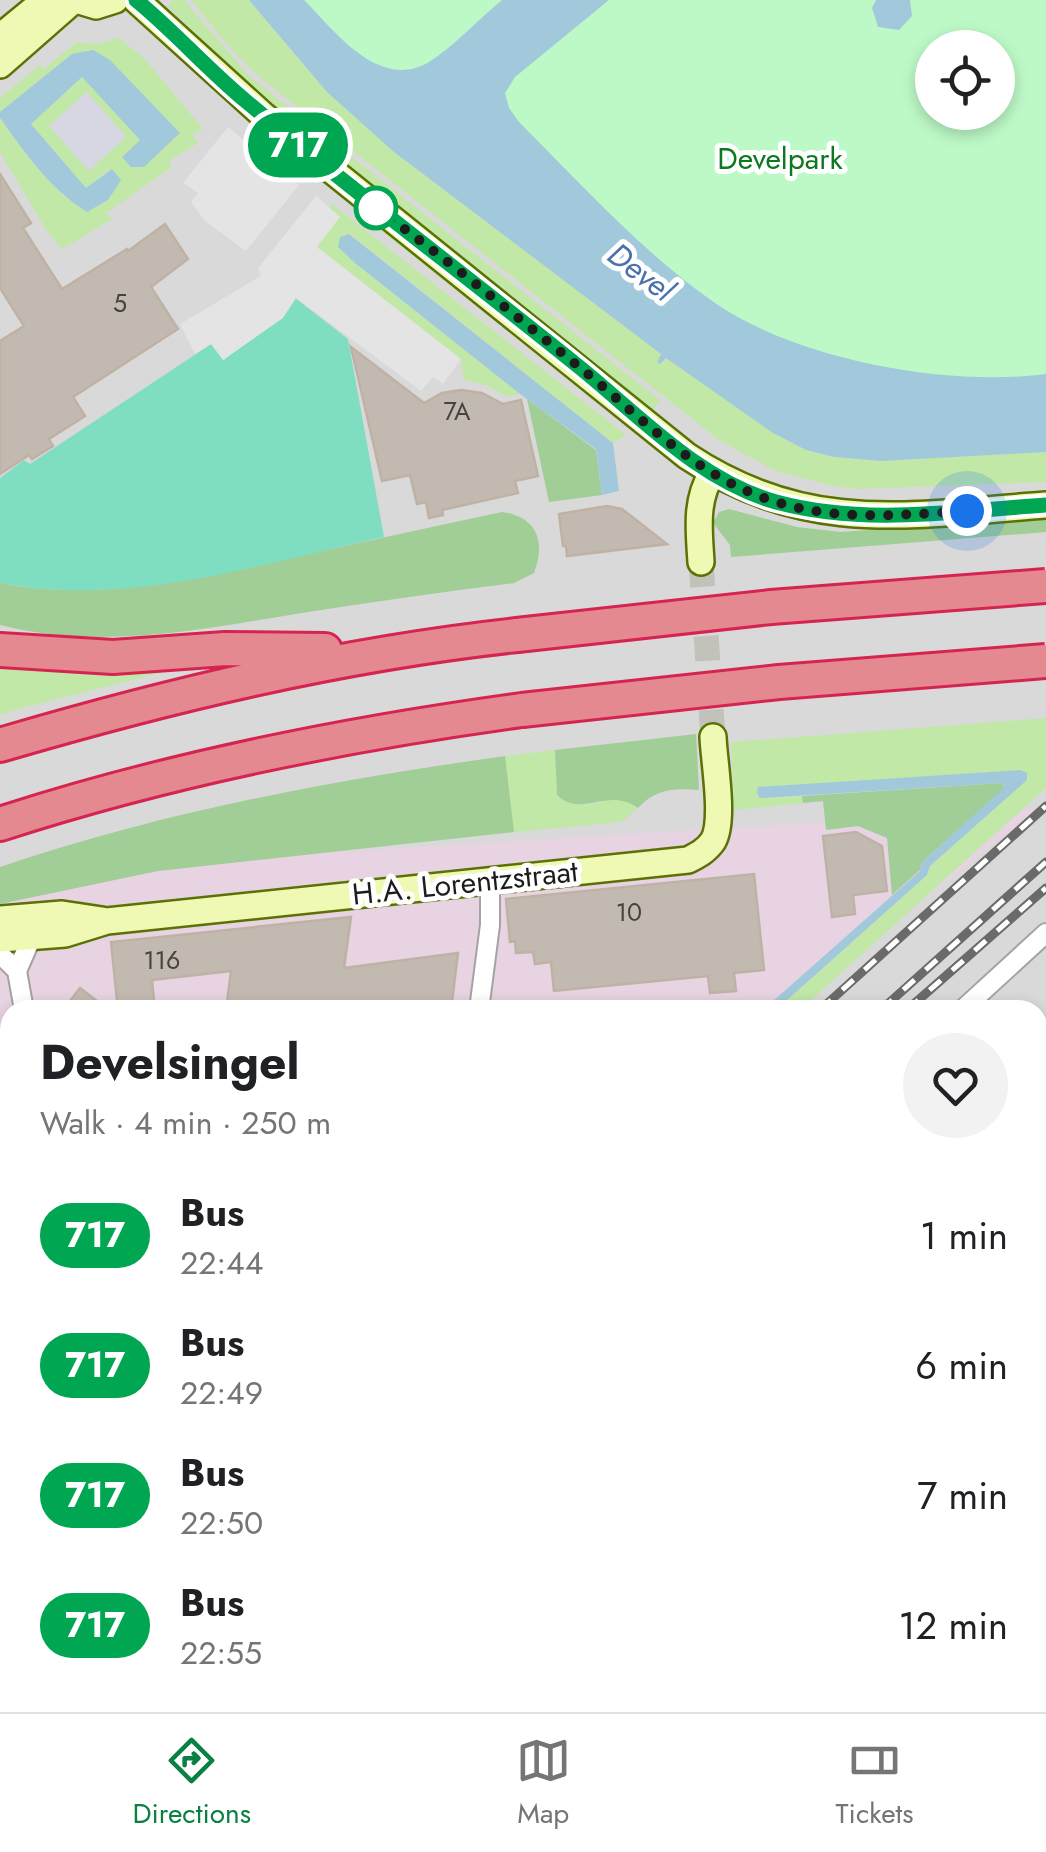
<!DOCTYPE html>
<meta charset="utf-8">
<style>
:root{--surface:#fff;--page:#f2f2f2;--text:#202124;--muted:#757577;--line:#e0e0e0;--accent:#0b8043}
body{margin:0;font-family:Jost,sans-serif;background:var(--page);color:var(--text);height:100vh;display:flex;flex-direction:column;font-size:38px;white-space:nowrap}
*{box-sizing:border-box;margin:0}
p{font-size:32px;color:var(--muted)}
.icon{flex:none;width:55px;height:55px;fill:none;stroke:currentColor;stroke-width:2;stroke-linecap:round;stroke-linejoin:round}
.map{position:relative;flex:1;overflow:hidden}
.sheet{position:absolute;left:0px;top:1000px;width:1048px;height:712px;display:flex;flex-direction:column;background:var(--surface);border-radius:30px 30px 0 0;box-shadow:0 5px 15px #0003}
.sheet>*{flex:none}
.badge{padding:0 20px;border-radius:32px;font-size:35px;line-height:65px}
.fabs{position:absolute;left:915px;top:30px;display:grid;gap:20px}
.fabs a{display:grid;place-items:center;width:100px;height:100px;border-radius:50%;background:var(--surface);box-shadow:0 5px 15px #0003;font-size:50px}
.you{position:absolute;width:50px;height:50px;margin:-25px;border:8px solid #fff;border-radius:50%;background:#1a73e8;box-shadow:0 0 0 15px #1a73e833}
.map>.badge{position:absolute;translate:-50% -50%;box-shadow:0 0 0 5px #fff}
.round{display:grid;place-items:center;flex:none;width:105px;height:105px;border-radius:52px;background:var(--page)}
.head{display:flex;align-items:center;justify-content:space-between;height:170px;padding:0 40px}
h1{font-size:48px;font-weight:700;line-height:75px}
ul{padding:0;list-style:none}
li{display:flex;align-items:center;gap:30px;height:130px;padding:0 40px}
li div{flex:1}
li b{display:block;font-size:38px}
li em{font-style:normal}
li .badge{min-width:110px;font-weight:700;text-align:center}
.menu{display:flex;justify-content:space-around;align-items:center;height:140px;border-top:2px solid var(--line);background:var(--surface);font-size:28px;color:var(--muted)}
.menu a{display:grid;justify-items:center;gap:5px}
.menu .current{color:var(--accent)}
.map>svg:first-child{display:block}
.residential{fill:#dad9d9;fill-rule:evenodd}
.industrial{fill:#e7d3e1}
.grass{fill:#c1e8a7}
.forest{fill:#a1cd96}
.park{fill:#bdf9c7;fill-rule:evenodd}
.pitch{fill:#7fddc1}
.parking{fill:#e4e4e4}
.plaza{fill:#d7d6e3}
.water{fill:#a2c9db}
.building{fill:#c2bab1;stroke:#bfb2a4;stroke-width:2.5}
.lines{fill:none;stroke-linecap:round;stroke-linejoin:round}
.secondary-tunnel{stroke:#c3c2ba;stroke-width:25;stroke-dasharray:25 12;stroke-linecap:butt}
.street-casing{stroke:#a3a3a3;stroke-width:22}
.secondary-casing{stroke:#5b7105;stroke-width:30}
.highway-casing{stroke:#d62451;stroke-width:38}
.street{stroke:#fff;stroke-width:18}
.secondary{stroke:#eff9b4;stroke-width:25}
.highway{stroke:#e58991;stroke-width:32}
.rail-casing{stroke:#6a6a6a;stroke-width:9}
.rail{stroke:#fff;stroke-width:5;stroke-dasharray:15;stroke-linecap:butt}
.highway-bridge-casing{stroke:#d62451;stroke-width:38;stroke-linecap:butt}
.highway-bridge{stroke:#e58991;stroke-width:32}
.line-casing{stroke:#fff;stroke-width:22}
.line{stroke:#00a651;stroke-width:15}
.walk{stroke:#1c1c1c;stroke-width:10;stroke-dasharray:0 18}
.stop-dot{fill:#fff;stroke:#00a651;stroke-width:5}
.labels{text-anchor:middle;stroke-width:10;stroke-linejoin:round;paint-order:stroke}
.number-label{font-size:25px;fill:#464441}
.park-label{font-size:30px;fill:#0c781f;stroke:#fff}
.street-label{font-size:30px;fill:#1c1c1c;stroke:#fff}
.water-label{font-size:32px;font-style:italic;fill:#4a71aa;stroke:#fff}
</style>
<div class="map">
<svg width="1046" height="1712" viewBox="0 0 1046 1712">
<rect width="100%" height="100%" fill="#edebe2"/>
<path class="residential" d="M0,0H1046V1712H0ZM932,48H998V112H932ZM10,1010H1038V1702H10Z"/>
<path class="industrial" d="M1037,809L785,1010H10V1387L0,1395V903L167,869L324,853Z"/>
<path class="grass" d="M173,0H184L248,75L660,400L652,412L335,162L230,70L168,6Z
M191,0H249L327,92L394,152L661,354L658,362L666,358L773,433L806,450L834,457L882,461L1046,452V482L857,489L829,485L776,471L719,440L258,76L230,48Z
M118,38L144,58L203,129L192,135L198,143L169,161L172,167L106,213L112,219L62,249L47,231L0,152V118L27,156L67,199L108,200L120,180L106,172L87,189L30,124L83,76L140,140L179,132L148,101L72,54L0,112V98L40,65L44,69L77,42L99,44Z
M332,204L626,435L613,443L350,234L338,247L355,263L520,394L508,397L486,385L464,380L461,359L317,247L339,217L329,208Z
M374,217L632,426L630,428L370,222Z
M207,661L18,709L0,715V662Z
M1046,718V788L800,1010H776L927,875L930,866L1029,777L760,798L802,796L803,803L734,810L731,742Z
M555,750L557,795C564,798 573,803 581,804C605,808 609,787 638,808L621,822L514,832L505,756Z
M1038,1105L1046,1115V1194L1038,1186Z
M1038,1224L1046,1233V1300L1038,1307Z"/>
<path class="forest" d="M527,399L596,450L602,495L549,502Z
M729,509L797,527L841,532L1046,517V532L731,557L730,545L713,523L719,512Z
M502,512C537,517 546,541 534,573L514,583C443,592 373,602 302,613C201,629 102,651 0,625V583C98,602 191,579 286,559C358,543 430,527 502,512Z
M696,734L699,790C675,788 655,789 638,808C608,786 582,819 557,795L555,750Z
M505,756L514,832L158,871L0,904V867C164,811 334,780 505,756Z
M1002,783L1005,788L922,862L920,870L892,895L887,838L858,826L826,830L823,801L803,803L802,796Z"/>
<path class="park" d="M277,0H1046V375L982,386L844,380L713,314L370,71ZM932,48H998V112H932Z"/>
<path class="pitch" d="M295,298L348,339L384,537C259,564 129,608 0,583V478L24,460L30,464L211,344L224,360Z"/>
<path class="parking" d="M228,127L299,185L246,251L205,221L191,202L198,193L183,183Z
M316,196L340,217L317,247L461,359L443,384L433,377L421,391L296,298L283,318L223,360L211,344L195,354L180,324L261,276L258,268Z"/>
<path class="plaza" d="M87,92L126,137L89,171L49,126Z"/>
<path class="water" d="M249,0H304C334,30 379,92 429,62C452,48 480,18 502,0H609L515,77L505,93L509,108L519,122C581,184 643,253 715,303C798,360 948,387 1046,374V452L882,461L834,457L806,450L773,433L666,358L660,364L657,362L661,354L394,152L327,92Z
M876,0H910L912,16L899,30L878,27L872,8Z
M93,50L110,60L180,133L144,167H131L122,157L140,140L82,77L31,124L86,188L112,169L121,180L108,200L87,212C50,189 25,153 0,118V112L72,54Z
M349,234L613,443L619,491L602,495L596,449L520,394L355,263L338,247L340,237Z
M1020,770L1027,773V780L930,866L927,875L776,1010H763L920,871L922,862L1005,787L1002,783L760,798L757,793L758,787Z
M1046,1361V1472L1038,1479V1373Z"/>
<path class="building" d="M0,174L31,223L23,228L62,289L127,249L128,251L165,224L188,259L151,287L178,329L73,397L85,416L49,439L53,446L32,459L29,455L0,474V341L24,326L0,288Z
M351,347L424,403L442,393L461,390L482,393L503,404L521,400L538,476L515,481L518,493L442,510L443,515L429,518L426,502L417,504L410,475L382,481Z
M607,506L622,509L667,544L567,556L566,546H563L559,514Z
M856,832L882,846L887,891L853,895L855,914L832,917L823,836Z
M754,874L764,970L734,973L736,991L710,993L708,976L554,991L551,962L535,964L533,952L516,953L515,941L510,942L506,899Z
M351,917L344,968L458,953L451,1010H226L231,971L152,980L155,1010H118L111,942Z
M80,988L97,1001L91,1010H63Z"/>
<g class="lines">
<path class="secondary-tunnel" d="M701,562L713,737"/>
<g class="street-casing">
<path id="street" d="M0,954L17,971
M24,1010L17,971L31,939
M479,1010L490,925V880
M962,1010L1046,933
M0,1386L10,1378
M1038,1563L1046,1572
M0,1630L10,1622
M1038,1665L1046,1657
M272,1702L281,1712
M556,1702L565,1712
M200,1712L210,1702
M462,1712L472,1702
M835,1712L845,1702
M985,1712L996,1702"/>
</g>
<g class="secondary-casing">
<path id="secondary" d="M76,0L96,6L115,0
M136,0L264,116L687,456C807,536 911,515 1046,505
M0,37L45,0
M0,65L74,0
M701,562C699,530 695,501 712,473
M0,919L62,914L102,920
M0,939L65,934L107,921L688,860C698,855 706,851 713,841C725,821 714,762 713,737"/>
</g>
<g class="highway-casing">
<path id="highway" d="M0,650L113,657L225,649L325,650
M0,745C170,695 341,654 517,635
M0,824C169,769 346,734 522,710"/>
</g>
<use href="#street" class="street"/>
<use href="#secondary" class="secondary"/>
<use href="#highway" class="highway"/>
<g class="rail-casing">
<path id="rail" d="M820,1010L1046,806
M881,1010L1046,862
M907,1010L1046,888
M41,1712L52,1702
M104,1712L114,1702
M128,1712L138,1702"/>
</g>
<use href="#rail" class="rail"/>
<g class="highway-bridge-casing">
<path id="highway-bridge" d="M517,635L771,607L1046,586
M522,710L779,682L1046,661"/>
</g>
<use href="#highway-bridge" class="highway-bridge"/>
</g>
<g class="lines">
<g class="line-casing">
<path id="line" d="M136,0C175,32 208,70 247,102C355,193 468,277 578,366C639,415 698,480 776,502C865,526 956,511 1046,505"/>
</g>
<use href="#line" class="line"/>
<path class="walk" d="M376,208C440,254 512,313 578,366C639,415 694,475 770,500C835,522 900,515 967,511"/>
</g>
<circle class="stop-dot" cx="376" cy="208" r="20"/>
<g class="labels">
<g class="number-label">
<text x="120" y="312">5</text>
<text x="457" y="420">7A</text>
<text x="629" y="921">10</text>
<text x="162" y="969">116</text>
</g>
<g class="park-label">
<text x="780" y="169">Develpark</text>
</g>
<g class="street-label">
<text transform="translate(465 883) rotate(-6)" y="10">H.A. Lorentzstraat</text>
</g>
<g class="water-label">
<text transform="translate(641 272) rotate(37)" y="11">Devel</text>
</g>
</g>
</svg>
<div class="fabs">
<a><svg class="icon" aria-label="locate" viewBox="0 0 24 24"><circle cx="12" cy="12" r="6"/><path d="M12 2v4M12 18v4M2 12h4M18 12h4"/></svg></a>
</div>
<div class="you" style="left:967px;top:511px"></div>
<b class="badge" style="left:298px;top:145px;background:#00a651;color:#fff">717</b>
<section class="sheet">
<div class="head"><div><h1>Develsingel</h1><p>Walk · 4 min · 250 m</p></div><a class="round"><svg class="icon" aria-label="heart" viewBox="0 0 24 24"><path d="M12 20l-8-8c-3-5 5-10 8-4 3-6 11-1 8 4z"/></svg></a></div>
<ul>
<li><span class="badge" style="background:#00a651;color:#fff">717</span><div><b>Bus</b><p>22:44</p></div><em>1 min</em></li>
<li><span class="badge" style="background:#00a651;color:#fff">717</span><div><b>Bus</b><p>22:49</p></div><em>6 min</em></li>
<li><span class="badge" style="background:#00a651;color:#fff">717</span><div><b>Bus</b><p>22:50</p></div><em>7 min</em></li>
<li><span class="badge" style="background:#00a651;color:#fff">717</span><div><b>Bus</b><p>22:55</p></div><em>12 min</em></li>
</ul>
</section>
</div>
<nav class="menu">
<a class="current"><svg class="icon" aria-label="directions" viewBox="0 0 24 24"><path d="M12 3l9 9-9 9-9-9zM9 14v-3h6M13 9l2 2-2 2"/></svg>Directions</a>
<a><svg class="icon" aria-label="map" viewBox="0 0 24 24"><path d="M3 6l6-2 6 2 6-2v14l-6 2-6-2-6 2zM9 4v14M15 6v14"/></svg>Map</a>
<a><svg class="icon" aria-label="tickets" viewBox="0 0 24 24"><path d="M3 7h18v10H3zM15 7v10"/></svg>Tickets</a>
</nav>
